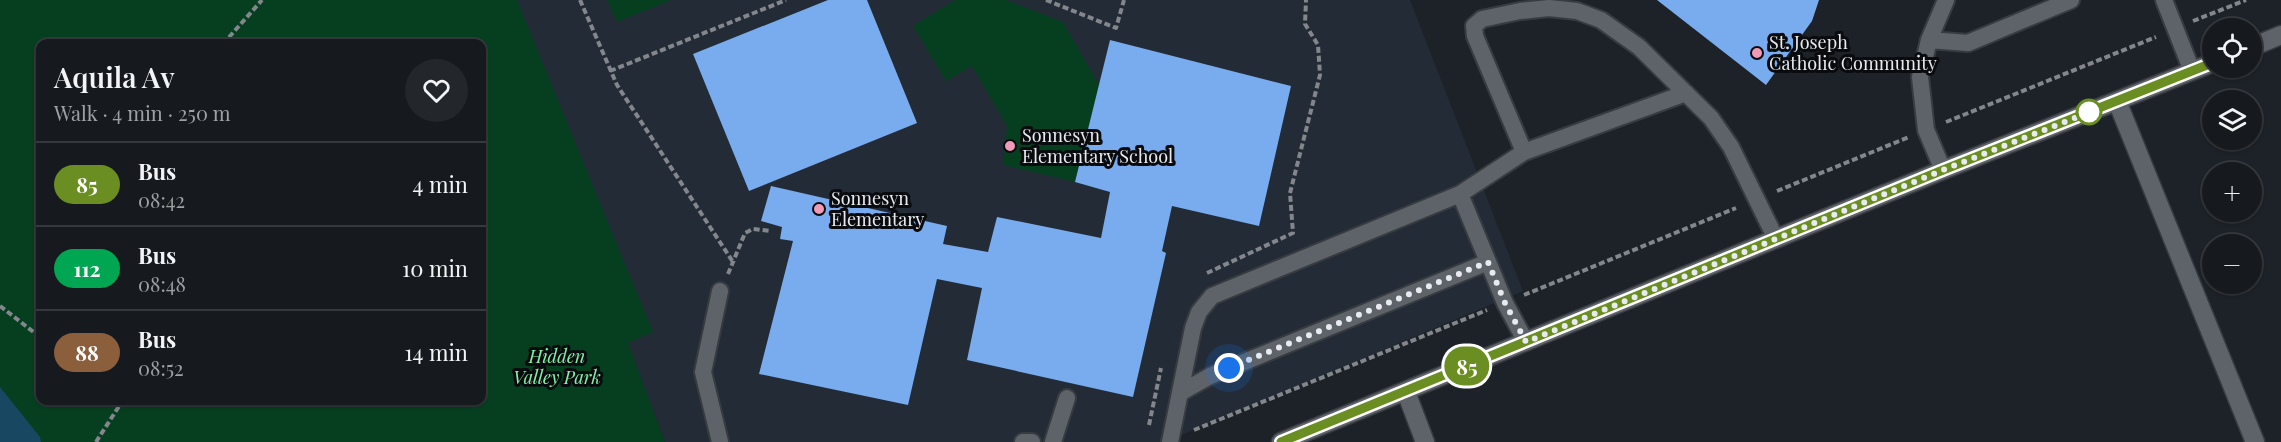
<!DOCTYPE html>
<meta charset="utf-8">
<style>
:root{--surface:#161a1e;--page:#23272b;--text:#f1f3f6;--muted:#9ea1a4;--line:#35383c}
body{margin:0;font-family:"Playfair Display",serif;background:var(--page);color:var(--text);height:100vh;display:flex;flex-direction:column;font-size:22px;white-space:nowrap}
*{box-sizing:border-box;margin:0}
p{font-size:20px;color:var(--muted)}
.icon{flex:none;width:33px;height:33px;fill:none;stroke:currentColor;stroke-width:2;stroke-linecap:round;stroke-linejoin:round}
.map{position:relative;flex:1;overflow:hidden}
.details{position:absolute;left:36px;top:39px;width:450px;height:366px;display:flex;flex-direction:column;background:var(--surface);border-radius:12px;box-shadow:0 2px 4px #0004,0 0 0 2px var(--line)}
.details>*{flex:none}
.badge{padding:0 12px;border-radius:20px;font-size:21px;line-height:39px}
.tools{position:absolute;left:2202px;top:18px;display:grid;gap:12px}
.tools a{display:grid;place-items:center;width:60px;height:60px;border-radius:50%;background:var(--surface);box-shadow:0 2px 4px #0004,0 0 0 2px var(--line);font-size:30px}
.you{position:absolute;width:30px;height:30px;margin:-15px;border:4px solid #fff;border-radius:50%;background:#1a73e8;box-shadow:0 0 0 9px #1a73e833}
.map>.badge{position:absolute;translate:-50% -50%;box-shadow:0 0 0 3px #fff}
.round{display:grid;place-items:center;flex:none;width:63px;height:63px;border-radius:32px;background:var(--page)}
.head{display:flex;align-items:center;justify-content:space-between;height:102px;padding:0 18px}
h1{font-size:28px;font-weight:600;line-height:45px}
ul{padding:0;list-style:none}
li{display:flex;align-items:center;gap:18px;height:84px;padding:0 18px;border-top:2px solid var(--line)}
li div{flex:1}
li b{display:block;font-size:22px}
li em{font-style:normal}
li .badge{min-width:66px;font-weight:700;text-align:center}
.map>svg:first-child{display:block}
.built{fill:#232b36}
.green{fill:#063f20;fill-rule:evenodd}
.water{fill:#184761}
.building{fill:#78acef}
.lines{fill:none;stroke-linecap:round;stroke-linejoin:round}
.service-casing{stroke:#383c41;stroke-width:20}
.minor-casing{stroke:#383c41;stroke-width:21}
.tertiary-casing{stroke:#383c41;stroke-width:21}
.path{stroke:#83878c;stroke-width:4;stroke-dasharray:6 3;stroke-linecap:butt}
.service{stroke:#5e636a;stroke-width:16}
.minor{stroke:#5e636a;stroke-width:18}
.tertiary{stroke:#5e636a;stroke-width:18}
.line-casing{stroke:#fff;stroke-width:14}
.line{stroke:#6b8e23;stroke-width:9}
.walk{stroke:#e7eaee;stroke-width:6;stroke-dasharray:0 10.8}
.poi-dot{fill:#f09ab7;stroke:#090b0e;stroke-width:2}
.stop-dot{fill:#fff;stroke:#6b8e23;stroke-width:3}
.labels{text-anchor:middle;stroke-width:6;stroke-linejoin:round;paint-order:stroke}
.poi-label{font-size:18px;fill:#e7eaee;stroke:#090b0e;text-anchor:start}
.park-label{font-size:18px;font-style:italic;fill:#86f0a8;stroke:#090b0e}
</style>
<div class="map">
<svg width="2281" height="442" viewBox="0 0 2281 442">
<rect width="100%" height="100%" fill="#1d2228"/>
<path class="built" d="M497,0H1410L1523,291L1165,442H665Z"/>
<path class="green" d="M0,0H517L653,332L628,343L665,442H0ZM40,44H482V400H40Z
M607,0H669V1L617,22Z
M955,0H1006L1063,22L1099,85L1075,182L1003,165L1007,126L972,66L946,81L913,26Z"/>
<path class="water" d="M0,387L40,437L41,442H0Z"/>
<path class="building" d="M828,0H867L917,123L749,191L693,54Z
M1657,0H1819L1812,21L1766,85Z
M1110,40L1291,86L1259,226L1172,206L1162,251L1166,253L1133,397L967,360L982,288L937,279L908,405L759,374L793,241L780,239L782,227L761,221L771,186L947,226L943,244L988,252L997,217L1101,238L1110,192L1075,182Z"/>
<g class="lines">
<g class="service-casing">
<path id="service" d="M2164,0L2192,71
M1929,40L1968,43L2071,0
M1686,93L1524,152L1475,36L1474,26L1482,19L1520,11L1549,8L1577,11L1601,20L1639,47L1711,118L1731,147L1776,239
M1943,170L1926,130L1920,77L1929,40L1946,0
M1460,194L1524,152
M1180,393L1210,376L1488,262
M720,442L703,372L720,291
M1023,442H1032
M1053,442L1067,398
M1170,442L1193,328L1199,312L1212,296L1460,194L1505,303L1526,342"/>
</g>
<g class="minor-casing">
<path id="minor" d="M2117,101L2255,442
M1406,392L1425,442"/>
</g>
<g class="tertiary-casing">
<path id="tertiary" d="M2252,47L2281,35
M1281,442L1943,170L2212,63"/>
</g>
<path class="path" d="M580,0L617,85L733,262
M1046,0L1116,28L1124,0
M2193,21L2246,0
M223,44L262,0
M610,71L786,0
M1946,122L2156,37
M1777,191L1909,137
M1207,273L1293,233L1290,193L1320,75L1318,45L1305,24L1306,0
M728,274L745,233L753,229L771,231
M1524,295L1736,208
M0,306L40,337
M1149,425L1161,368
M1194,430L1487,310
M96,442L123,400"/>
<use href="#service" class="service"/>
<use href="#minor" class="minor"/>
<use href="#tertiary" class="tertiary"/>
</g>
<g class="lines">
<g class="line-casing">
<path id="line" d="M1281,442L1943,170L2212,63"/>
</g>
<use href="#line" class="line"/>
<path class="walk" d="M1229,368L1488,262L1505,303L1526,342L1943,170L2095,110L2089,112"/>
</g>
<g class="poi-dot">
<circle cx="1757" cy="53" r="6"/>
<circle cx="1010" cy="146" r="6"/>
<circle cx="819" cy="209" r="6"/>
</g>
<circle class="stop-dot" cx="2089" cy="112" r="12"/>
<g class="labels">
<g class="poi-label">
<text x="1769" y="49">St. Joseph<tspan x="1769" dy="21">Catholic Community</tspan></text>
<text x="1022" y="142">Sonnesyn<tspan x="1022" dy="21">Elementary School</tspan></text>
<text x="831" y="205">Sonnesyn<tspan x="831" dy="21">Elementary</tspan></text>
</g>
<g class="park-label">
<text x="557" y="363">Hidden<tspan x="557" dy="21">Valley Park</tspan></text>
</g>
</g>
</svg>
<div class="tools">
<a><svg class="icon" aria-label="locate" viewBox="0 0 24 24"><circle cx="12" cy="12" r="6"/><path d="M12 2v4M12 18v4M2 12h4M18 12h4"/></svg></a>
<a><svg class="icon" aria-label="layers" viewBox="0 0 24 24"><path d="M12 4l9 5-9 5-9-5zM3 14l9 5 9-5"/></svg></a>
<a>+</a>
<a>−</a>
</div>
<div class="you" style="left:1229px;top:368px"></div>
<b class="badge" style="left:1467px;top:366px;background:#6b8e23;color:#fff">85</b>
<section class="details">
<div class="head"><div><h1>Aquila Av</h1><p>Walk · 4 min · 250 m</p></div><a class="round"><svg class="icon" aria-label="heart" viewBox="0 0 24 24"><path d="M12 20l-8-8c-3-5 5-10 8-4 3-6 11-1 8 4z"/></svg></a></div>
<ul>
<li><span class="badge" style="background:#6b8e23;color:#fff">85</span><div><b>Bus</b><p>08:42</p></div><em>4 min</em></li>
<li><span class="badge" style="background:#00a651;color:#fff">112</span><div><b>Bus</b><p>08:48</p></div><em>10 min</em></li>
<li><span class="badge" style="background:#8b5e3c;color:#fff">88</span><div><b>Bus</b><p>08:52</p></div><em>14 min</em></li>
</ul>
</section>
</div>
